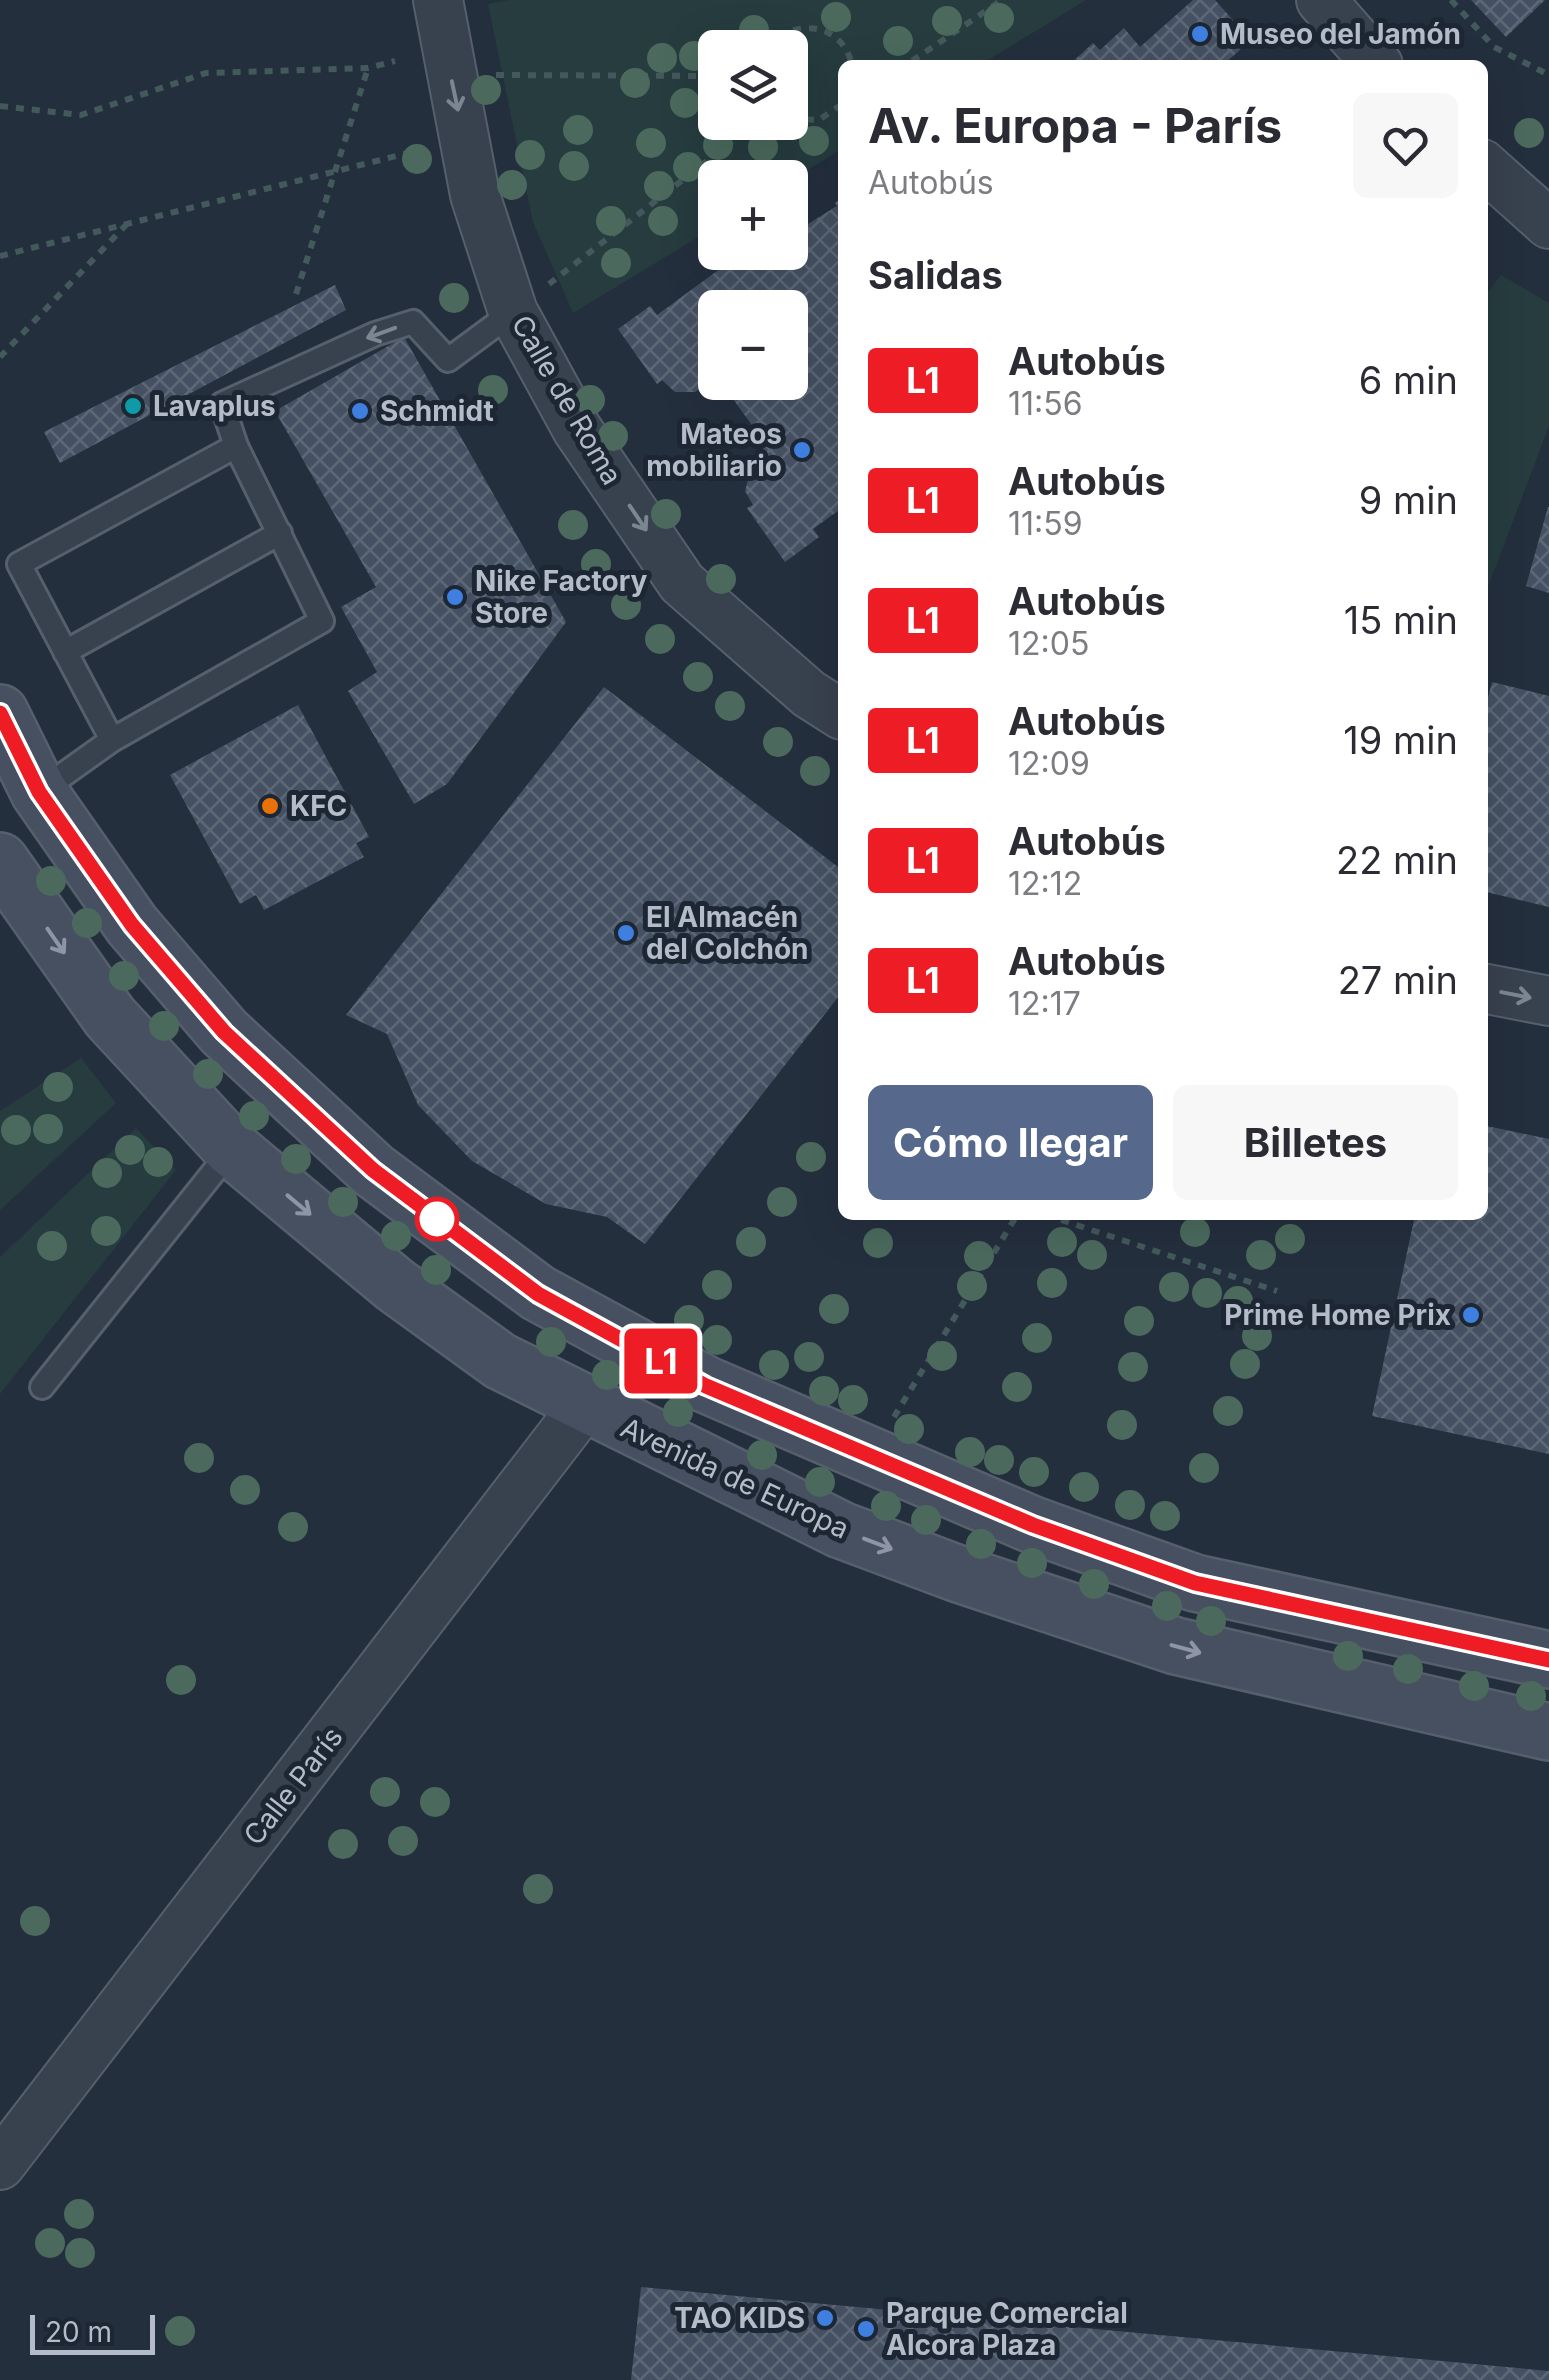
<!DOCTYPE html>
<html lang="es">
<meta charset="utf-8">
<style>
:root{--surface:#fff;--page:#f7f7f7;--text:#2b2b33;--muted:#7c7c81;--accent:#56698c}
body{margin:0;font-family:Inter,sans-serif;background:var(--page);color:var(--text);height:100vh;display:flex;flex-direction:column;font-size:38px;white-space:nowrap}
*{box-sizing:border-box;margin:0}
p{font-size:32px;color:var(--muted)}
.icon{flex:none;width:55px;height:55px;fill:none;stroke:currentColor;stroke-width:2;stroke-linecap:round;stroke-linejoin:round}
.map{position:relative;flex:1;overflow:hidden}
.details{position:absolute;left:838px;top:60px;width:650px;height:1160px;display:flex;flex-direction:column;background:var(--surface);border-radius:15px;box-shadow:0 10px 40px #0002}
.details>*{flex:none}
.badge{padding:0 20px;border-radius:8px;font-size:35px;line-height:65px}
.fabs{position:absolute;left:698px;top:30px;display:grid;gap:20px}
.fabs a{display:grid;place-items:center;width:110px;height:110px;border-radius:15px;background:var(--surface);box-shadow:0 10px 40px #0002;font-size:50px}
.scale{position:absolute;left:30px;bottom:25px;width:125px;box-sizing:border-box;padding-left:10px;border:5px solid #b4bcc9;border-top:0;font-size:28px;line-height:35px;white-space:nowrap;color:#b4bcc9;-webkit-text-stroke:8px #1d2633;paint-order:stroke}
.map>.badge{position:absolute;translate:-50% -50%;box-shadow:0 0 0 5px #fff}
h2{padding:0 30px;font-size:38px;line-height:90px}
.round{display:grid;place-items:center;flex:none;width:105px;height:105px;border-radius:15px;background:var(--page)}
.overview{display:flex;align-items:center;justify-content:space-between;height:170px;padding:0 30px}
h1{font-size:48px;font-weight:700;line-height:75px}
.action{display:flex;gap:20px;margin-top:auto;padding:20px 30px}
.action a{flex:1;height:115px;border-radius:15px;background:var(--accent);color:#fff;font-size:40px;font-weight:700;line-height:115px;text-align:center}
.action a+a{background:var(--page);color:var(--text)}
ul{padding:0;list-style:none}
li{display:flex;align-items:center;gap:30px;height:120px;padding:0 30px}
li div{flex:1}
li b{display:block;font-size:38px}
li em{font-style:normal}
li .badge{min-width:110px;font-weight:700;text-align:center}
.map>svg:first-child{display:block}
.green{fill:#263c3f;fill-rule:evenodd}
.building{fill:url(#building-cross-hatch);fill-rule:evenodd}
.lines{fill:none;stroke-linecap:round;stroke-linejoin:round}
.lane-casing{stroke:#565f6c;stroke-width:28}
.street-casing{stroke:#565f6c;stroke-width:52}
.secondary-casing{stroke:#565f6c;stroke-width:60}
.path{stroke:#44595c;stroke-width:6;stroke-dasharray:8 8;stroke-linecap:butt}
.lane{stroke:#38414e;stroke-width:22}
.street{stroke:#38414e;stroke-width:48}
.secondary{stroke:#465061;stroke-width:55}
.tree{fill:#4b6a5d}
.oneway{stroke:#7c8592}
.oneway2{stroke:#8e96a5}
.line-casing{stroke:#fff;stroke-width:22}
.line{stroke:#ee1c25;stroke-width:15}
.shop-dot{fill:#3f7fe0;stroke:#1d2633;stroke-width:4}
.culture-dot{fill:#0f9aa8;stroke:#1d2633;stroke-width:4}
.food-dot{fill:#e8710a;stroke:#1d2633;stroke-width:4}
.stop-dot{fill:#fff;stroke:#ee1c25;stroke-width:5}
.labels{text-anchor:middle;stroke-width:10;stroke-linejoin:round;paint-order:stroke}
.poi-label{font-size:28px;font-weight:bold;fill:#b4bcc9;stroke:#1d2633;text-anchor:start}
.street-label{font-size:28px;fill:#b4bcc9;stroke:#1d2633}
</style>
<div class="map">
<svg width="1549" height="2380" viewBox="0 0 1549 2380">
<defs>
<pattern id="building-cross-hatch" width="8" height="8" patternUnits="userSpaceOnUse" patternTransform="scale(2.5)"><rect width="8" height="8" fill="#455162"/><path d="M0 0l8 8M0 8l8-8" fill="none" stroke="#5d6877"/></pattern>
</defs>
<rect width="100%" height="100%" fill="#242f3e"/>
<path class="green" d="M509,0H1086L980,65H842V149L790,181L715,178V227L573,313L533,222L488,4ZM715,48H790V122H715Z
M1501,275L1549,303V426L1483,600V299Z
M81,1058L116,1103L0,1210V1111Z
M136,1128L176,1170L0,1394V1257Z"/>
<path class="building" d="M1193,0H1215L1251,40L1223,65H1069L1093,43L1100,50L1124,28L1140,47Z
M1471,0H1545L1506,37Z
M842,197V508L813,529L819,537L785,562L747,508L753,505L745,491L750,473L761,461L756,454L767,446L722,384L711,392L706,385L695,392H675L662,380L657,384L618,329L650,306L657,315L743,252H758L763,258L771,252H790V235L837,206L835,203ZM715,308H790V382H715Z
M335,285L346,310L60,463L44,432Z
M404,337L566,622L447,784L414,804L348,691L377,672L341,607L376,587L275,411Z
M1548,507H1549V593L1526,586Z
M1492,682L1549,696V907L1482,891V721Z
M604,687L842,870V999L839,996L645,1244L607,1217L546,1204L472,1161L418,1105L387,1034L346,1015Z
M298,705L369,837L356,843L364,857L264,910L256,895L240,904L170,775Z
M1482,1125L1549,1139V1454L1372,1416L1415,1215H1482Z
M641,2287L1549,2371V2380H631Z"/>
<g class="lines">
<g class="lane-casing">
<path id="lane" d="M236,446L222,404L375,334L413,322L448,360L513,312
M65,652L280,533
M39,792L112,740L322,621L236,446L19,564L112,740
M42,1387L232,1149"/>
</g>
<g class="street-casing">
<path id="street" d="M438,0L475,195L513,312L577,429L682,583L809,694L842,715
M1321,0L1378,65
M1482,164L1549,224
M1482,988L1549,1001
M0,2165L584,1406"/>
</g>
<g class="secondary-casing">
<path id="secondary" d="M0,713L39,792L132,925L224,1032L373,1170L538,1293L707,1385L1033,1525L1195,1583L1549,1660
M0,861L110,1017L232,1149L395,1285L500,1361L841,1530L956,1573L1176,1646L1549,1732"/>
</g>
<path class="path" d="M1451,0L1494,47L1549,75
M767,48C793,17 842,22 852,65
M897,65L909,63L1002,0
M496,75L715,76
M0,106L81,115L206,73L368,68L395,61
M790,119L819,120L842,104
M0,256L416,151
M549,284L757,122
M296,294L368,68
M0,357L126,225
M1046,1215L1277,1291
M894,1417L1017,1215"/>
<use href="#lane" class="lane"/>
<use href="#street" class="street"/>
<use href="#secondary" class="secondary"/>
</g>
<g class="tree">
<circle cx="836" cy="17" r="15"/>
<circle cx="999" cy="18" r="15"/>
<circle cx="947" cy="21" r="15"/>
<circle cx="754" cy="30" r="15"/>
<circle cx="898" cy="41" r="15"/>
<circle cx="694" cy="56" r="15"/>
<circle cx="662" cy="58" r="15"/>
<circle cx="635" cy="83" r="15"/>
<circle cx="486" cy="90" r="15"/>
<circle cx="685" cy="103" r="15"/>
<circle cx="578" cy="130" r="15"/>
<circle cx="1529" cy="133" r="15"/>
<circle cx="814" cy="141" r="15"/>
<circle cx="651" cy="143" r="15"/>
<circle cx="718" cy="145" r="15"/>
<circle cx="763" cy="147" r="15"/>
<circle cx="530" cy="155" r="15"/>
<circle cx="417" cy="159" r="15"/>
<circle cx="574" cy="166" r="15"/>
<circle cx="688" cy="167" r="15"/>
<circle cx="512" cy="185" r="15"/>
<circle cx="659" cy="186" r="15"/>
<circle cx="611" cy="221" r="15"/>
<circle cx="663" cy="221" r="15"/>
<circle cx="616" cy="263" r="15"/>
<circle cx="454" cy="298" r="15"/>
<circle cx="493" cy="390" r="15"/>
<circle cx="590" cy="400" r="15"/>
<circle cx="613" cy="436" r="15"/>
<circle cx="666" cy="514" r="15"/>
<circle cx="573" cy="525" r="15"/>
<circle cx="596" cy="564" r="15"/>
<circle cx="721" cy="579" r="15"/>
<circle cx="626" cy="605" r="15"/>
<circle cx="660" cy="639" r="15"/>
<circle cx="698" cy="677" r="15"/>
<circle cx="730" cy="706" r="15"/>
<circle cx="778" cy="742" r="15"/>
<circle cx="815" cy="771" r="15"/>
<circle cx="51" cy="881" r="15"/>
<circle cx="87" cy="923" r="15"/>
<circle cx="124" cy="976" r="15"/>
<circle cx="164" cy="1026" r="15"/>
<circle cx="208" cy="1074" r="15"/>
<circle cx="58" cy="1087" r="15"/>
<circle cx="254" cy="1116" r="15"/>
<circle cx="48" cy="1129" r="15"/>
<circle cx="16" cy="1130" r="15"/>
<circle cx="130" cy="1150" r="15"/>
<circle cx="811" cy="1157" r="15"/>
<circle cx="296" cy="1159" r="15"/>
<circle cx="158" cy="1162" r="15"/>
<circle cx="107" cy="1173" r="15"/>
<circle cx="343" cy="1202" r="15"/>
<circle cx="782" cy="1202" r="15"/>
<circle cx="106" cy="1231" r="15"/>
<circle cx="1195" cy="1232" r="15"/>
<circle cx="396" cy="1236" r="15"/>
<circle cx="1290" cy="1239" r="15"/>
<circle cx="751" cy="1242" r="15"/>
<circle cx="1062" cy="1242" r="15"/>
<circle cx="878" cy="1243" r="15"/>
<circle cx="52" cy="1246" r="15"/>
<circle cx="1092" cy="1255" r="15"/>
<circle cx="1261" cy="1255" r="15"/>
<circle cx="979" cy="1256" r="15"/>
<circle cx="436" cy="1270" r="15"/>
<circle cx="1052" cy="1283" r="15"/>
<circle cx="717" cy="1285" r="15"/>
<circle cx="972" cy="1286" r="15"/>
<circle cx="1174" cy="1287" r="15"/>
<circle cx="1207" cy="1293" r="15"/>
<circle cx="1238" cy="1301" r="15"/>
<circle cx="834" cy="1309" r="15"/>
<circle cx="689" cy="1320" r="15"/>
<circle cx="1139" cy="1321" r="15"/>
<circle cx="1257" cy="1336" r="15"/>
<circle cx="1037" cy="1338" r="15"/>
<circle cx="717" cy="1340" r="15"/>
<circle cx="551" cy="1342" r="15"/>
<circle cx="942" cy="1356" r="15"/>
<circle cx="809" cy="1357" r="15"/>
<circle cx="1245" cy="1364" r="15"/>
<circle cx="774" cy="1365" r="15"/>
<circle cx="1133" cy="1367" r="15"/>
<circle cx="607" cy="1375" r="15"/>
<circle cx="1017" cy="1387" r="15"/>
<circle cx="824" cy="1391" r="15"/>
<circle cx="853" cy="1400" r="15"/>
<circle cx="1228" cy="1411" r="15"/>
<circle cx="678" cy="1412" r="15"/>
<circle cx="1122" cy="1425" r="15"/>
<circle cx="909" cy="1429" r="15"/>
<circle cx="970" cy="1452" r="15"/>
<circle cx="762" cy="1455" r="15"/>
<circle cx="199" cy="1458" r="15"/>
<circle cx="999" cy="1460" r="15"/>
<circle cx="1204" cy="1468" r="15"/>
<circle cx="1034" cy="1472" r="15"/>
<circle cx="820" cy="1482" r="15"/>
<circle cx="1084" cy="1487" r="15"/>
<circle cx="245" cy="1490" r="15"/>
<circle cx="1130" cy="1505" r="15"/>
<circle cx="886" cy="1506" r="15"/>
<circle cx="1165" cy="1516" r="15"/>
<circle cx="926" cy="1520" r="15"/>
<circle cx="293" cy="1527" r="15"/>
<circle cx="981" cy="1544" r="15"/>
<circle cx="1032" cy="1563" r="15"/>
<circle cx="1094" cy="1584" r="15"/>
<circle cx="1167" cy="1606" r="15"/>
<circle cx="1211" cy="1621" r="15"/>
<circle cx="1348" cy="1656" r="15"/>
<circle cx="1408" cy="1669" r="15"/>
<circle cx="181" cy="1680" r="15"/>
<circle cx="1474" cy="1686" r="15"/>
<circle cx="1531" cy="1696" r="15"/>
<circle cx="385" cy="1792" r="15"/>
<circle cx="435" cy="1802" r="15"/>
<circle cx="403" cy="1841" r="15"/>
<circle cx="343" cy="1844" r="15"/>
<circle cx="538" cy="1889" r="15"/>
<circle cx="35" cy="1921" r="15"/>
<circle cx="79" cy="2214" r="15"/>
<circle cx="50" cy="2243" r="15"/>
<circle cx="80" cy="2253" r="15"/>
<circle cx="180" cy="2331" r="15"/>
</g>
<defs><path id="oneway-shaft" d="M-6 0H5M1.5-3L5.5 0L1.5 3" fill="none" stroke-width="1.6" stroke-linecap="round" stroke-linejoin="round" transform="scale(2.5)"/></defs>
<g class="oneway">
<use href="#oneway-shaft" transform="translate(455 96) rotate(78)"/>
<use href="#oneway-shaft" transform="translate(381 333) rotate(160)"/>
<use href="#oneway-shaft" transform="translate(638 518) rotate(56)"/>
<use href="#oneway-shaft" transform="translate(1516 995) rotate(11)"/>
</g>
<g class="oneway2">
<use href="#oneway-shaft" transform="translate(56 941) rotate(55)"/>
<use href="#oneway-shaft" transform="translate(299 1205) rotate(40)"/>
<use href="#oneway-shaft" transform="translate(878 1544) rotate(21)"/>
<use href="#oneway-shaft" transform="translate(1186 1649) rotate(15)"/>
</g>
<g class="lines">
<g class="line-casing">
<path id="line" d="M0,713L39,792L132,925L224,1032L373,1170L538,1294L706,1386L1033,1525L1195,1583L1549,1660"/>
</g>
<use href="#line" class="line"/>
</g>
<g class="shop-dot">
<circle cx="1200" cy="34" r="10"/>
<circle cx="360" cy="411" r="10"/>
<circle cx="802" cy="450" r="10"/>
<circle cx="455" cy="597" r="10"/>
<circle cx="626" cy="933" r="10"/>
<circle cx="1471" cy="1315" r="10"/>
<circle cx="825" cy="2318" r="10"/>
<circle cx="866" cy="2329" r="10"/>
</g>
<circle class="culture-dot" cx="133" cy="406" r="10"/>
<circle class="food-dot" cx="270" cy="806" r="10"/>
<circle class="stop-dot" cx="437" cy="1219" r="20"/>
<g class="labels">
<g class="poi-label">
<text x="1220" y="44">Museo del Jamón</text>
<text x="153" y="416">Lavaplus</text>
<text x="380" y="421">Schmidt</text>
<text x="782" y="444" text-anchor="end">Mateos<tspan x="782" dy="32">mobiliario</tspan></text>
<text x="475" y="591">Nike Factory<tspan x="475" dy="32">Store</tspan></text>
<text x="290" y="816">KFC</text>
<text x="646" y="927">El Almacén<tspan x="646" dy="32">del Colchón</tspan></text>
<text x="1451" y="1325" text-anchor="end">Prime Home Prix</text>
<text x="886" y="2323">Parque Comercial<tspan x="886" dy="32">Alcora Plaza</tspan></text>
<text x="805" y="2328" text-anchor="end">TAO KIDS</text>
</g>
<g class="street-label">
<text transform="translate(567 400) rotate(60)" y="10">Calle de Roma</text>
<text transform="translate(735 1478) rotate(25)" y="10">Avenida de Europa</text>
<text transform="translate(293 1786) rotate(-52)" y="10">Calle París</text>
</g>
</g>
</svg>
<div class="fabs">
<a><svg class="icon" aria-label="layers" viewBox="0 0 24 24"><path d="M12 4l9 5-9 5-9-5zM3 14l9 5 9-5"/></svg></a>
<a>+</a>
<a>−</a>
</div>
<div class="scale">20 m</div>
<b class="badge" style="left:661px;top:1361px;background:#ee1c25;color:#fff">L1</b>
<section class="details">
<div class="overview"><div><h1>Av. Europa - París</h1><p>Autobús</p></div><a class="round"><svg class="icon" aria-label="heart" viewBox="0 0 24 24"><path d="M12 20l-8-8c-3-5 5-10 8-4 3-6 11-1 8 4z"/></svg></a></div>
<h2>Salidas</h2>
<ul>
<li><span class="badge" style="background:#ee1c25;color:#fff">L1</span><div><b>Autobús</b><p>11:56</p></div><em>6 min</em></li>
<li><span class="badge" style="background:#ee1c25;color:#fff">L1</span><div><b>Autobús</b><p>11:59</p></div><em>9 min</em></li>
<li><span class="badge" style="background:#ee1c25;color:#fff">L1</span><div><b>Autobús</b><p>12:05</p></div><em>15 min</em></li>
<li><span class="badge" style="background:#ee1c25;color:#fff">L1</span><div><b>Autobús</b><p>12:09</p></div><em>19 min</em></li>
<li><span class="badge" style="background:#ee1c25;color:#fff">L1</span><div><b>Autobús</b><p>12:12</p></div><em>22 min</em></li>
<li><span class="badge" style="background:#ee1c25;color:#fff">L1</span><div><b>Autobús</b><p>12:17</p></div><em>27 min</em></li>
</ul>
<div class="action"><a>Cómo llegar</a><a>Billetes</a></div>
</section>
</div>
